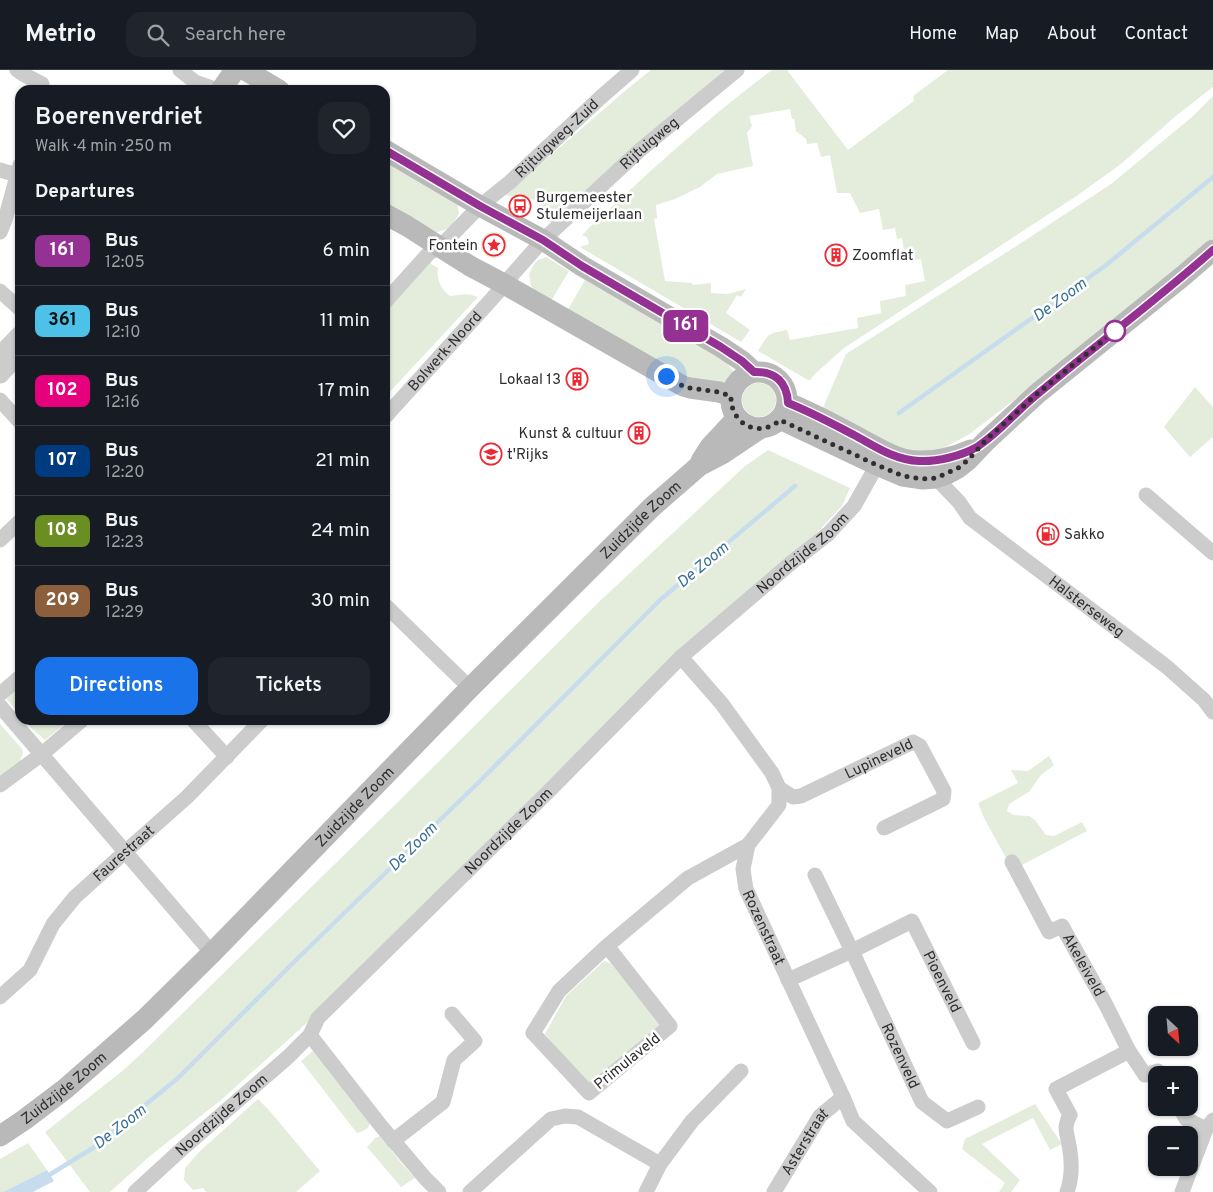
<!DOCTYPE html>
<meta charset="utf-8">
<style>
:root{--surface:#171b24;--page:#20242c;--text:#f1f3f6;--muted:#9ea1a6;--line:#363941;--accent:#1a73e8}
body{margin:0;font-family:Overpass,sans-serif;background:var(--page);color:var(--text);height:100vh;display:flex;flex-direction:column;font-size:19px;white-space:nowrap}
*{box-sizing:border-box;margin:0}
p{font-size:16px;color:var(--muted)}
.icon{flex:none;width:28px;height:28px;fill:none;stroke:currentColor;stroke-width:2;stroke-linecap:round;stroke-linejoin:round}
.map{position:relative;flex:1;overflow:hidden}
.panel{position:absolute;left:15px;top:15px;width:375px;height:640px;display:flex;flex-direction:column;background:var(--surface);border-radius:15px;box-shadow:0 1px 4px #0004}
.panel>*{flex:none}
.badge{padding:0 10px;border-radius:8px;font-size:18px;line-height:32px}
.needle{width:32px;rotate:154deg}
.buttons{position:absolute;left:1148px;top:936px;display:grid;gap:10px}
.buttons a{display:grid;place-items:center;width:50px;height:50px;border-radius:10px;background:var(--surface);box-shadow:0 1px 4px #0004;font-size:25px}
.you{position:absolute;width:25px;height:25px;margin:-12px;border:4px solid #fff;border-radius:50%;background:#1a73e8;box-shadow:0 0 0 8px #1a73e833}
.map>.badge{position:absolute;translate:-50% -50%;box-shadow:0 0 0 2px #fff}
h2{padding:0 20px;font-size:19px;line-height:45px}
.round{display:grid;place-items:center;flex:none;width:52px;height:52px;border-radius:15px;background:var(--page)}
.headline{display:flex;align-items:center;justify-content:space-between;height:85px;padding:0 20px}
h1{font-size:24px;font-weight:600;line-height:38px}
.action{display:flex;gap:10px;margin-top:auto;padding:10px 20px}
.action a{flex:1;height:58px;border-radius:15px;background:var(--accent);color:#fff;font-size:20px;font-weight:600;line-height:58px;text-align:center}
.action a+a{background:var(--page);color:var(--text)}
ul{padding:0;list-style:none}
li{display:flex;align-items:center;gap:15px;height:70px;padding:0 20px;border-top:1px solid var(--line)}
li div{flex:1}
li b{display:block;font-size:19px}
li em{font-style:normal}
li .badge{min-width:55px;font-weight:700;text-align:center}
header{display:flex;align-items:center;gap:30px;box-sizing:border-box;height:70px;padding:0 25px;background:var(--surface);border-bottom:1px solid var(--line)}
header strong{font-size:24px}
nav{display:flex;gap:28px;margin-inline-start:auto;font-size:18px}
.search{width:350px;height:45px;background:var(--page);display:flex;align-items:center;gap:12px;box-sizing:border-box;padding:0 18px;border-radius:15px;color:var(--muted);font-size:19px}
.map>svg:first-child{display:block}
.green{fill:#e4eddc}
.water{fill:#c7ddee}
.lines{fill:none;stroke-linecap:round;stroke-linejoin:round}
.stream{stroke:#c7ddee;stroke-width:4.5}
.minor{stroke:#ccc;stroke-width:15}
.tertiary{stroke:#ccc;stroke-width:19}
.secondary{stroke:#b9b9b9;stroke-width:21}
.line-casing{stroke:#fff;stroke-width:11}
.line{stroke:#953192;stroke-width:8}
.walk{stroke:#2f2f2f;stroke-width:5;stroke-dasharray:0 9}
.stop-dot{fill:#fff;stroke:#953192;stroke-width:2.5}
.labels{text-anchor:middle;stroke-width:5;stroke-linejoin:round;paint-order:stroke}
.street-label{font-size:15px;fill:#2f2f2f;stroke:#fff}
.poi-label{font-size:15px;fill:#2f2f2f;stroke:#fff;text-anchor:start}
.water-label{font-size:16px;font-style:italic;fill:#386f95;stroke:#fff}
</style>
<header>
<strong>Metrio</strong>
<div class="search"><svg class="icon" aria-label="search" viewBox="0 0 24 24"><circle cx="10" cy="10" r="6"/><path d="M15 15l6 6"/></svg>Search here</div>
<nav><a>Home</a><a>Map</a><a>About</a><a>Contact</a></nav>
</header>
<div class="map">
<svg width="1213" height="1122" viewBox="0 0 1213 1122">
<rect width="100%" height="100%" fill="#fff"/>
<path class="green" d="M651,0H731L556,152H548L536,130L505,125L626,20Z
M772,0H787L848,80L914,31L913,26L948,0H1213V17L1177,45L1121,94L1075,127L844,278L816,303L810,310H808L758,281C769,263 767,264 787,260L790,270L858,258L857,248L881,243L880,231L906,226L905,215L925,211L921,189L906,192L902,168L897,169L895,158L883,160L879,139L860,143L850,123H837L830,85L821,87L817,73L807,74L806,69L796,61L794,49H792L790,39L749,46L752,56L747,63L753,96L717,104L700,117L675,129L656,135L657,148L654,149L665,211L692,213L693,215L711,213V223L728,224L746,219L741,227L737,225L726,243L750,260L741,272L580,177L589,174L587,167L582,165L589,158C648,103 707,48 772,0Z
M1213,26V169L1176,204L1083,278L968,365L944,378L917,384L889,374L822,340L846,284L1018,175L1111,114L1192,47Z
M385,86L456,126L459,144L450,158L429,165L385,139Z
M481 175a13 13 0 1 1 26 0a13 13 0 1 1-26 0Z
M546,187L569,201L551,231L539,225L531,216L529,204L536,191Z
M430,193L438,198C436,209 441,220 450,226C462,225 465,222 478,227L385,327V242Z
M585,210L725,290L735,304L728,314L697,311L630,278L567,241Z
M742 330a17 17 0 1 1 34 0a17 17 0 1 1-34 0Z
M1195,317L1213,337V367L1190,387L1164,357Z
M768,380L850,418L842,436L813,467L557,707L309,951L221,1030L150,1086L110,1122H90L45,1062L121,1002L141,984L396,734L602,529L745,396Z
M20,615V645L5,627Z
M24,650H70L45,670L30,657Z
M0,654L22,679L23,683L20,690L23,694L0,707Z
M1049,686L1054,695L1041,705L1029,722L1009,734L1007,741L1014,745L1029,746L1035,750L1046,765L1054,766L1082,752L1087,761L1020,796L1006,788L984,748L978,733L1018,713L1011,700L1028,701Z
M604,891L610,893L661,952V957L588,1019L545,964L566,926Z
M315,979L370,1052L368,1058L363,1061L357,1063L301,991Z
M258,1029L268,1039L320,1101L296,1122H206L203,1118L193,1120L184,1110L185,1098L199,1082Z
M1035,1034L1062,1074L1050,1080L1033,1048L982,1074L1020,1110L1011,1122H999L1005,1113L962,1079L965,1069Z
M380,1066L402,1094L415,1108L401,1117L367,1077L375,1068Z
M28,1073L47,1100L3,1122H0V1089Z"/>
<path class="water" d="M47,1100L54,1111L33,1122H3Z"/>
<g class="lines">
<path class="stream" d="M899,343L1105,196L1213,107
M46,1107L96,1076L179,1007L295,891L478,713L660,530L795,416"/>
<g class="minor">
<path d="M17,0L23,4L42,14"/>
<path d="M180,0L195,12L218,20"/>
<path d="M0,100L17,105"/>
<path d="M0,162L5,150L20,95"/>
<path d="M0,221L20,239"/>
<path id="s1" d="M385,232L429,183L440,177L480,136L510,112L600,28L632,0"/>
<path d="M0,330L20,352"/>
<path id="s2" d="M385,347L499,221L504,214L543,170L640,80L737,0"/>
<path id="s3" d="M936,408L959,432L970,448L1167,597L1204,630L1213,642"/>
<path d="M1146,425L1213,483"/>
<path d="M0,470L20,451"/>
<path d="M385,535L470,618"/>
<path id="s4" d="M681,587L722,634L772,703L779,718V735L748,775L743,799L746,819L843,1027L853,1051L930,1122"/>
<path d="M0,624L20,607"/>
<path d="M0,636L212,883"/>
<path d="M193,650L227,687"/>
<path d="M0,715L42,684L82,650"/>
<path id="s5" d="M779,718L793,727L801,726L913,672L920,676L944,721L943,729L884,758"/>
<path id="s6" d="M1012,792L1049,862L1062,856L1106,935L1129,981L1056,1019L1070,1045C1063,1058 1067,1062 1069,1075C1072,1090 1072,1108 1067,1122"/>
<path id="s7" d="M815,805L852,881L922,1032L947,1051L978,1037"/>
<path d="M607,876L670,956L589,1023L533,963L559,921L607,876L688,808L748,775"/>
<path id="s8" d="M788,910L852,881L912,851L973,973"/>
<path id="s9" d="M0,927L30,900L53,854L75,827L125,782L187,727L262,650"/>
<path d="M310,965L381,1056L425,1108L439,1122"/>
<path d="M1129,981L1145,1005L1158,1001L1162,1005"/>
<path d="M1180,1038L1186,1049L1206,1059"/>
<path d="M393,1071L443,1032L454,990L475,971L452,944"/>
<path id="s10" d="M135,1122L183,1078L288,987L310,965L318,948L548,722L681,587L791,493L828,464L854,436L877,395"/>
<path d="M470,1122L551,1049L565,1046L578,1047L660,1094"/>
<path d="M646,1122L660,1094L692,1051L741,1001"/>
<path id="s11" d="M774,1122L820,1046L843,1027"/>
<path d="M1182,1122L1206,1059L1213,1050"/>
</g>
<path class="tertiary" d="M0,286L20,265
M0,304L20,282"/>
<g class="secondary">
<path d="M245,0L279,20"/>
<path d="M221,20L235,0"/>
<path d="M385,80L480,136L543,170L582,196L721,277L742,291L754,302"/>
<path d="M385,144L407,156L470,196L504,214L683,316L690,318L719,322L731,326"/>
<circle cx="759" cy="330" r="28"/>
<path d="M788,333C813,343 837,356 861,369C874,376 888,385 903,389C925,394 950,389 971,380"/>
<path d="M780,349L877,395L903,406L923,409L936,408L947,404L958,398L968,390L986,371L1038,323L1183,206L1213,180"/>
<path d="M701,391L710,377L737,348"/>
<path id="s12" d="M0,1066L24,1050L65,1019L145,949L212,883L470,618L652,437L699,396L722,384L761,358"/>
</g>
</g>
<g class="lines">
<g class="line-casing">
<path id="line" d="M385,80L480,136L543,170L582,196L721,277L742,291L754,302C775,301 787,312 788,333C811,342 833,354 856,366C876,377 895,390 919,391C937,392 961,386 977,377C1000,362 1018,339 1040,322C1097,274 1157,230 1213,180"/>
</g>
<use href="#line" class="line"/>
<path class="walk" d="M666,306L683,316L690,318L719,322L731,326C730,354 759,369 780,350L877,395L903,406L923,409L936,408L958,398L968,390L986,370L1038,323L1115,261"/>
</g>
<defs>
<g id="bus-ring" transform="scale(1.125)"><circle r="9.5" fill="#fff" stroke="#ee2832" stroke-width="1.5"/><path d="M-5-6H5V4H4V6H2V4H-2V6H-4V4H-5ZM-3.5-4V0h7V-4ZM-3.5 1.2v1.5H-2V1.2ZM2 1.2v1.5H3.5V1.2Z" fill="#ee2832"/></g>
<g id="sight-ring" transform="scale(1.125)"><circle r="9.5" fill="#fff" stroke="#ee2832" stroke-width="1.5"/><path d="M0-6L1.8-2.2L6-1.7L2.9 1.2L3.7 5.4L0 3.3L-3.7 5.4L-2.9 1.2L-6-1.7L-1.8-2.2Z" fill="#ee2832"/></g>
<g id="building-ring" transform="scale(1.125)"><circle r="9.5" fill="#fff" stroke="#ee2832" stroke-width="1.5"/><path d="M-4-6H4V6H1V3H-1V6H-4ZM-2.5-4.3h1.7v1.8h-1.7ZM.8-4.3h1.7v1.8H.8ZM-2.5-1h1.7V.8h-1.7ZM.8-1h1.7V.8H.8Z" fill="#ee2832"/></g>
<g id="school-ring" transform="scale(1.125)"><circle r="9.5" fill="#fff" stroke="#ee2832" stroke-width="1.5"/><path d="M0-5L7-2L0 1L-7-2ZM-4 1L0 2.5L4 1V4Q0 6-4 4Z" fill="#ee2832"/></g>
<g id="fuel-ring" transform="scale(1.125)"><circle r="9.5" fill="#fff" stroke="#ee2832" stroke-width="1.5"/><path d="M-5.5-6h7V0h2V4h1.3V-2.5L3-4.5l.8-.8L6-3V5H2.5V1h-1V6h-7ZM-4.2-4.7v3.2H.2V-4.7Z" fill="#ee2832"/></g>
</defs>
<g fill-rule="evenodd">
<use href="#bus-ring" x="520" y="136"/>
<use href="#sight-ring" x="494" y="175"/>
<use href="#building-ring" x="836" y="185"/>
<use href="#building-ring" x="577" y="309"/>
<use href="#building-ring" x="639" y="363"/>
<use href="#school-ring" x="491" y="384"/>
<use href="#fuel-ring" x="1048" y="464"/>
</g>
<circle class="stop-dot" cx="1115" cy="261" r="10"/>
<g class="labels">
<g class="street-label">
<text dy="5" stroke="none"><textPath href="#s1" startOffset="238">Rijtuigweg-Zuid</textPath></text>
<text dy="5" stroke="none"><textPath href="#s2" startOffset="381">Rijtuigweg</textPath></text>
<text dy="5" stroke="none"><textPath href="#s2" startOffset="89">Bolwerk-Noord</textPath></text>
<text dy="5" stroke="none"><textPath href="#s12" startOffset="890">Zuidzijde Zoom</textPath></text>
<text dy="5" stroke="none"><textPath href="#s10" startOffset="926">Noordzijde Zoom</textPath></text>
<text dy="5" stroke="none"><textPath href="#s3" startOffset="199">Halsterseweg</textPath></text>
<text dy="5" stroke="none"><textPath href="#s5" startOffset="111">Lupineveld</textPath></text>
<text dy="5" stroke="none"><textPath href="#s12" startOffset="485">Zuidzijde Zoom</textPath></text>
<text dy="5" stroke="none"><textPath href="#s10" startOffset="521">Noordzijde Zoom</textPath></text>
<text dy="5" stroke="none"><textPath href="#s9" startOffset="192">Faurestraat</textPath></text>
<text dy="5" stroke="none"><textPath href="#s4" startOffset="319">Rozenstraat</textPath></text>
<text dy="5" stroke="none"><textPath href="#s6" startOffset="138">Akeleiveld</textPath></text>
<text dy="5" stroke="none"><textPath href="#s8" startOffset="205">Pioenveld</textPath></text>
<text dy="5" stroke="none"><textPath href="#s7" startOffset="200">Rozenveld</textPath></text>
<text transform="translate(627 991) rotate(-39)" y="5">Primulaveld</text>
<text dy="5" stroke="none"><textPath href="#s12" startOffset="80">Zuidzijde Zoom</textPath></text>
<text dy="5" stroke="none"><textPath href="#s10" startOffset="116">Noordzijde Zoom</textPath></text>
<text dy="5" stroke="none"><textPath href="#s11" startOffset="59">Asterstraat</textPath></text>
</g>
<g class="poi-label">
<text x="536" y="132">Burgemeester<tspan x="536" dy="17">Stulemeijerlaan</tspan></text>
<text x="478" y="180" text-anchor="end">Fontein</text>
<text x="852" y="190">Zoomflat</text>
<text x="561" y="314" text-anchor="end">Lokaal 13</text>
<text x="623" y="368" text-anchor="end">Kunst &amp; cultuur</text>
<text x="507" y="389">t'Rijks</text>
<text x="1064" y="469">Sakko</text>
</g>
<g class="water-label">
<text transform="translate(1059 229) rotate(-36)" y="6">De Zoom</text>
<text transform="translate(702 494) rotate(-40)" y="6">De Zoom</text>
<text transform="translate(412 776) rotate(-45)" y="6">De Zoom</text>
<text transform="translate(119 1056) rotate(-38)" y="6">De Zoom</text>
</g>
</g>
</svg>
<div class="buttons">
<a><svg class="needle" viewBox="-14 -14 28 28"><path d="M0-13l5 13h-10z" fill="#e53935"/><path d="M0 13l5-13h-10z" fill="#9ea1a6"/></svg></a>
<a>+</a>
<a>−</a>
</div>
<div class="you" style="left:666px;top:306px"></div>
<b class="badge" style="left:686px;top:256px;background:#953192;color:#fff">161</b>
<section class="panel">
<div class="headline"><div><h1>Boerenverdriet</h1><p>Walk · 4 min · 250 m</p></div><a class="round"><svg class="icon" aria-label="heart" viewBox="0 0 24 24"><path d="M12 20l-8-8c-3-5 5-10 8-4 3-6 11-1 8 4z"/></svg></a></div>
<h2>Departures</h2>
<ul>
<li><span class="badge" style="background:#953192;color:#fff">161</span><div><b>Bus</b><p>12:05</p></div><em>6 min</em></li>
<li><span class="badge" style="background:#4ec1e8;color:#111">361</span><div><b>Bus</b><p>12:10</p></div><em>11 min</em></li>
<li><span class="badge" style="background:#e6007e;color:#fff">102</span><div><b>Bus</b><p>12:16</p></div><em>17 min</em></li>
<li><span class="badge" style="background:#003b80;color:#fff">107</span><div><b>Bus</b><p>12:20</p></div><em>21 min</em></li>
<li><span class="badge" style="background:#6b8e23;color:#fff">108</span><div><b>Bus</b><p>12:23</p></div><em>24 min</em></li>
<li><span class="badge" style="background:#8b5e3c;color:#fff">209</span><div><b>Bus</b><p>12:29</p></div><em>30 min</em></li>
</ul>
<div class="action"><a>Directions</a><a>Tickets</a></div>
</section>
</div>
